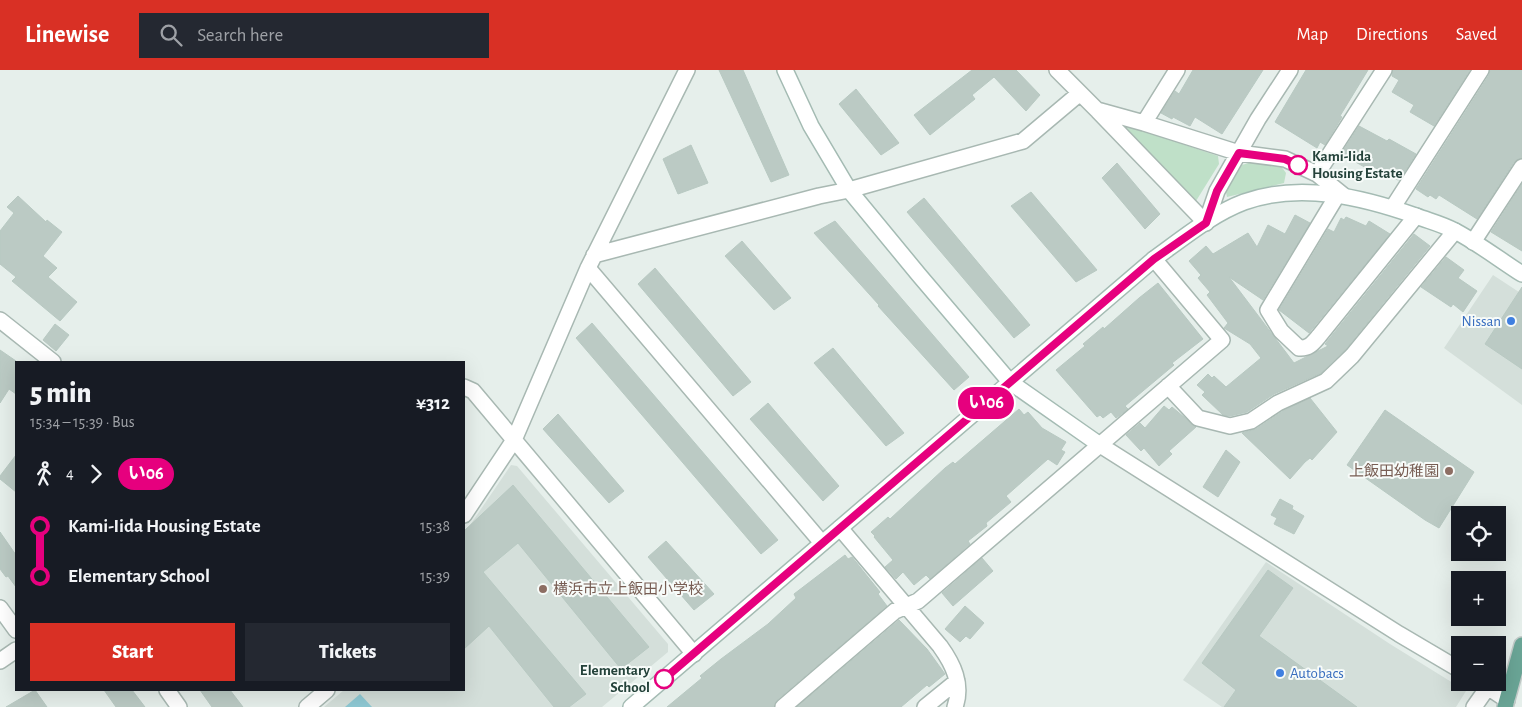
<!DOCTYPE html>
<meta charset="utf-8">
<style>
:root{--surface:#171b24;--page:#242831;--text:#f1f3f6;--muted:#9ea1a6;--accent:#d93025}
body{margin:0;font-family:"Alegreya Sans","Noto Sans JP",sans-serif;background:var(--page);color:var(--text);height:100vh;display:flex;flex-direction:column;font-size:19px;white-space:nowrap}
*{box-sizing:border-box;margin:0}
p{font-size:16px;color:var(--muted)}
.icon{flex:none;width:28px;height:28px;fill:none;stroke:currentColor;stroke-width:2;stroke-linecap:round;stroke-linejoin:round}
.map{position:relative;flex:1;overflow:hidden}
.sheet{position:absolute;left:15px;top:291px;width:450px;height:330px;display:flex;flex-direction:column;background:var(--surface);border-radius:0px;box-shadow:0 5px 20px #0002}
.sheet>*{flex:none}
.badge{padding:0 10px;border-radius:16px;font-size:18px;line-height:32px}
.controls{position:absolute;left:1451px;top:436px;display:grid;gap:10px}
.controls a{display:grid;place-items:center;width:55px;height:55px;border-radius:0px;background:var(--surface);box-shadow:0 5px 20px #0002;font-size:25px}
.map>.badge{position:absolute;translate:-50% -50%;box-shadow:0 0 0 2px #fff}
.legs{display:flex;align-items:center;gap:8px;height:55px;padding:0 15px;font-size:16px}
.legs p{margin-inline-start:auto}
.head{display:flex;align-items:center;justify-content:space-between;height:85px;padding:0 15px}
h1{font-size:28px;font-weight:800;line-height:38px}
.button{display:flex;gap:10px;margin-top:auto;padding:10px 15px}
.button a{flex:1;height:58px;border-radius:0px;background:var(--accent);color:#fff;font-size:20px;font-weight:800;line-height:58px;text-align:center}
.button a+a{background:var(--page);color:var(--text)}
ul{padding:0 15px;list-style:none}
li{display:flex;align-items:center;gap:18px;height:50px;font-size:19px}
li i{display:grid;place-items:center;width:8px;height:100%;margin:0 6px;background:currentColor}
li i::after{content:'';width:12px;height:12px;margin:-6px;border:4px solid;border-radius:50%;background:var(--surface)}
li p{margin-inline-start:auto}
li:first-child i{background:linear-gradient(#0000 50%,currentColor 0)}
li:last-child i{background:linear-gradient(currentColor 50%,#0000 0)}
header{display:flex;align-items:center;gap:30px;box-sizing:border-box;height:70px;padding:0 25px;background:var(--accent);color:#fff}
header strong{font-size:24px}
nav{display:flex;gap:28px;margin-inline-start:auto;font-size:18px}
.search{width:350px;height:45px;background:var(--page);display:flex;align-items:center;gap:12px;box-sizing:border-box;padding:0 18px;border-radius:0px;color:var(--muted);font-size:19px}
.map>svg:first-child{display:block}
.built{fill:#d4dfda}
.green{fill:#bfe0c8}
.water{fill:#8ec9d4}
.building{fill:#bbcac4;stroke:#b8c9c2}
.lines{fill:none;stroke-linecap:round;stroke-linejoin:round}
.street-casing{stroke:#a8b8b2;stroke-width:18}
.secondary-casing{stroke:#a4bbb3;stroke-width:18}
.primary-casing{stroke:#c2cac8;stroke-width:18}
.street{stroke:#fff;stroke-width:15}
.secondary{stroke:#fff;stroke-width:15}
.primary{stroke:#6aa596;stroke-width:15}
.line-1-casing{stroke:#fff;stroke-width:11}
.line-1{stroke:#e6007e;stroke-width:8}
.stop-1-dot{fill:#fff;stroke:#e6007e;stroke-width:2.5}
.shop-dot{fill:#3f7fe0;stroke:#f7fbf9;stroke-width:2}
.education-dot{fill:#8d6e63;stroke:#f7fbf9;stroke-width:2}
.labels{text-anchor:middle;stroke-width:4;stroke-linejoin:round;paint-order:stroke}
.stop-label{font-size:15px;font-weight:bold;fill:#24423a;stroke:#f7fbf9;text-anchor:start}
.shop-label{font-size:15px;fill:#366cbe;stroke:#f7fbf9;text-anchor:end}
.education-label{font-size:15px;fill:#785e54;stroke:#f7fbf9;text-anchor:end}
</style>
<header>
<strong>Linewise</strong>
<div class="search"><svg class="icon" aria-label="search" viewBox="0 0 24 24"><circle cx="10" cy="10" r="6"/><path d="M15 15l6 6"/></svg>Search here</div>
<nav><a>Map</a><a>Directions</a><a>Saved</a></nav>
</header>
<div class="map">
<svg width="1522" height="637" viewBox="0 0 1522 637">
<rect width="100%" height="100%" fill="#e6efeb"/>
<path class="built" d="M1493,205L1522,224V335L1444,278Z
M511,395L517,396L668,574V582L602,637H324L344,620H464V464Z
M1266,492L1390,574L1466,621L1456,637H1222L1183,610Z"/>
<path class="green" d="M1120,53L1218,86L1219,94L1196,131Z
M1258,90L1281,96L1286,103L1284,113L1227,127L1226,122L1242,95Z"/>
<path class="water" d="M360,624L372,637H345Z"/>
<path class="building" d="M719,0H743L789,105L771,112Z
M972,0H1016L1040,25L1026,41L994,7L972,25L975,29L930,65L914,45Z
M1193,0H1263L1222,64L1195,47L1190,56L1173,47L1172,49L1161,43L1175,21L1179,24Z
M1306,0H1368L1340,46L1342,47L1325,75L1320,72L1317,78L1275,52Z
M1393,0H1470L1434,56L1410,42L1414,35L1392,22L1399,10L1392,6Z
M1490,0H1522V88L1514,92L1477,149L1439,125L1436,129L1430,125L1428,127L1416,119L1489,5Z
M856,19L899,73L881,85L839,34Z
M1359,56L1387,71L1389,69L1416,84L1400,109L1398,110L1372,96L1370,100L1341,84Z
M691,75L708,113L678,124L663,89Z
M1117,93L1160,144L1145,159L1102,108Z
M1522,114V181L1491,162Z
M1031,122L1097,200L1076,212L1011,136Z
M18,126L46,152L47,150L62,162L43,186L57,198L48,207L77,232L60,251L12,211L16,207L0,194V161L14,143L7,137Z
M924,128L1030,255L1014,268L907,142Z
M1295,145L1310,153L1263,230L1229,207L1294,293L1328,276L1325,274L1414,164L1430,176L1345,280L1321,303L1274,324L1247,342L1230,346L1223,345L1202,325L1205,322L1197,315L1208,304L1212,308L1214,306L1226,317L1261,288L1250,274L1224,258L1228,253L1207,225L1210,222L1198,208L1201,205L1189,191L1206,176L1213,184L1248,163L1257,177L1268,155L1285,164Z
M1346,147L1366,156L1369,151L1390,164L1309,263L1279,240L1328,159L1334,162L1341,148L1344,150Z
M835,151L969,307L954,320L878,236L879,235L814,163Z
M742,171L791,228L774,240L725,186Z
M1446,187L1464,200L1458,208L1477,221L1463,242L1453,234L1451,237L1421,217Z
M655,198L751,312L733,326L638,214Z
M1158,213L1203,269L1172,293L1174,295L1125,336L1128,339L1116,348L1111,342L1103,348L1100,345L1097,347L1056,300L1085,276L1083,274L1103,257L1104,259L1139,228Z
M1522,217V299L1485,274Z
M592,253L778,470L761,484L576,268Z
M55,254L69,265L56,281L43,270Z
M833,278L904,363L886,376L814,293Z
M0,280L16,291V324L9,319L0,333Z
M1310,328L1337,362L1312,390L1310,388L1305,392L1290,409L1242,363L1256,359L1283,341Z
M768,333L839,416L823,431L750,349Z
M1164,336L1169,340L1172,337L1196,357L1169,381L1172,384L1159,396L1144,378L1141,381L1126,365L1140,353L1145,358Z
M1019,339L1024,345L1028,342L1042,358L1066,372L1061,380L1065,382L1057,395L1048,389L1006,426L1011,432L986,453L987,456L968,471L970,474L930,509L926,505L914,515L903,502L896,509L885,497L893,490L874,467L875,466L871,462L888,447L890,449L945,398L953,392L955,394Z
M1385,340L1474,402L1439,458L1425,450L1347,395Z
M558,344L624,421L609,433L543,359Z
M1226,380L1240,392L1218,427L1203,417Z
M16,385V422L0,409V406Z
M513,415L649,577L621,599L518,473L483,502L586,624L569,637H554L489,556L464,579V461Z
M1280,429L1293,436L1292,439L1304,446L1294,464L1274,454L1277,448L1271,445Z
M0,462L16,485V517L8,506L6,507L0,499Z
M666,471L714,524L694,540L648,487Z
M845,485L848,489L852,487L880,522L878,524L887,536L777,630L774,637H667L702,608L700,606L721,589L768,554L796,528L794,524Z
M982,488L993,501L953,536L942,523Z
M1268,500L1293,518L1259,566L1357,637H1224L1236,620L1202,593Z
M965,536L984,553L970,569L966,566L960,572L945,559Z
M899,550L927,579L945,604L929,617L927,615L901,637H797Z
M35,620L47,637H6Z
M104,620H132L145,637H116Z
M200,620H230L243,637H212Z"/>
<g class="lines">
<g class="street-casing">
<path id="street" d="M1057,0L1097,40L1144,53L1239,83L1285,89L1317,104L1343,125
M1098,41L1206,153
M1144,53L1177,0
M1317,104L1384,0
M1338,124L1268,240L1281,261L1299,278C1309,279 1313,273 1319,266L1416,146
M1393,137L1481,0
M1206,153L1217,121L1258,49L1290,0
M1473,172L1522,97
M594,185L819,126L849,120L1023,71L1080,23
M588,198L822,473
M0,250L53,292
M1168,316L1198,348L1230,356L1251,351L1278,333L1326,311L1352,286L1455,161
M464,317L473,321L694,584
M1100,375L1399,564L1460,600
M464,445L514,370L588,198L687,0
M840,458L940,576C953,594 963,614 955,637
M0,538L16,560
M0,591L16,580
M1480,612L1507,630
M167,620L179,637
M307,637L327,620
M783,637L895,541L918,531L1222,270L1154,189
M925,637L957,611
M1474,637L1488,617"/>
</g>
<g class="secondary-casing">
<path id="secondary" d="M785,0L811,56L849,120L919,205L1010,312L1100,375
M631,637L1154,189C1182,169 1212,144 1244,132C1300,112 1362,127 1416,146C1429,151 1442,154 1455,161C1478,173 1500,190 1522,204"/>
</g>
<g class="primary-casing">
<path id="primary" d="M1505,637L1522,575"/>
</g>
<use href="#street" class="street"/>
<use href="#secondary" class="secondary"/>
<use href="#primary" class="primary"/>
</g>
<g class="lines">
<g class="line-1-casing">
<path id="line-1" d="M664,609L1154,189L1206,153L1217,121L1239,83L1285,89L1298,95"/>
</g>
<use href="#line-1" class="line-1"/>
</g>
<g class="stop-1-dot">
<circle cx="1298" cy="95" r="9"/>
<circle cx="664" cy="609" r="9"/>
</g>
<g class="shop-dot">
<circle cx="1511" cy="251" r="5"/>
<circle cx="1280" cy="603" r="5"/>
</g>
<g class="education-dot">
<circle cx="1449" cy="401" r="5"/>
<circle cx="543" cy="519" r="5"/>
</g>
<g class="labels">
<g class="stop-label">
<text x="1312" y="91">Kami-Iida<tspan x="1312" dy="17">Housing Estate</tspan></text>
<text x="650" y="605" text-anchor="end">Elementary<tspan x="650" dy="17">School</tspan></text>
</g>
<g class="shop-label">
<text x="1501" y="256">Nissan</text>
<text x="1290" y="608" text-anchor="start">Autobacs</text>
</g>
<g class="education-label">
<text x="1439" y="406">上飯田幼稚園</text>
<text x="553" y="524" text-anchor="start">横浜市立上飯田小学校</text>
</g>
</g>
</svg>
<div class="controls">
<a><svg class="icon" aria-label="locate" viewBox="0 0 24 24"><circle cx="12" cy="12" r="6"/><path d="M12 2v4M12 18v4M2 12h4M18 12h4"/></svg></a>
<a>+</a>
<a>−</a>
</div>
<b class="badge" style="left:986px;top:333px;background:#e6007e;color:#fff">い06</b>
<section class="sheet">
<div class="head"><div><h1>5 min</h1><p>15:34 – 15:39 · Bus</p></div><b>¥312</b></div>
<div class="legs"><svg class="icon" aria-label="walk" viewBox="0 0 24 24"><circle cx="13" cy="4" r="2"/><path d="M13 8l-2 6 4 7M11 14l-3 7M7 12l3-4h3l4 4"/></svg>4<svg class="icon" aria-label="forward" viewBox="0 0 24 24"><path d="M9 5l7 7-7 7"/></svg><b class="badge" style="background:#e6007e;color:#fff">い06</b></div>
<ul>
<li><i style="color:#e6007e"></i><b>Kami-Iida Housing Estate</b><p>15:38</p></li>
<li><i style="color:#e6007e"></i><b>Elementary School</b><p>15:39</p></li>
</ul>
<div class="button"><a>Start</a><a>Tickets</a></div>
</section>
</div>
